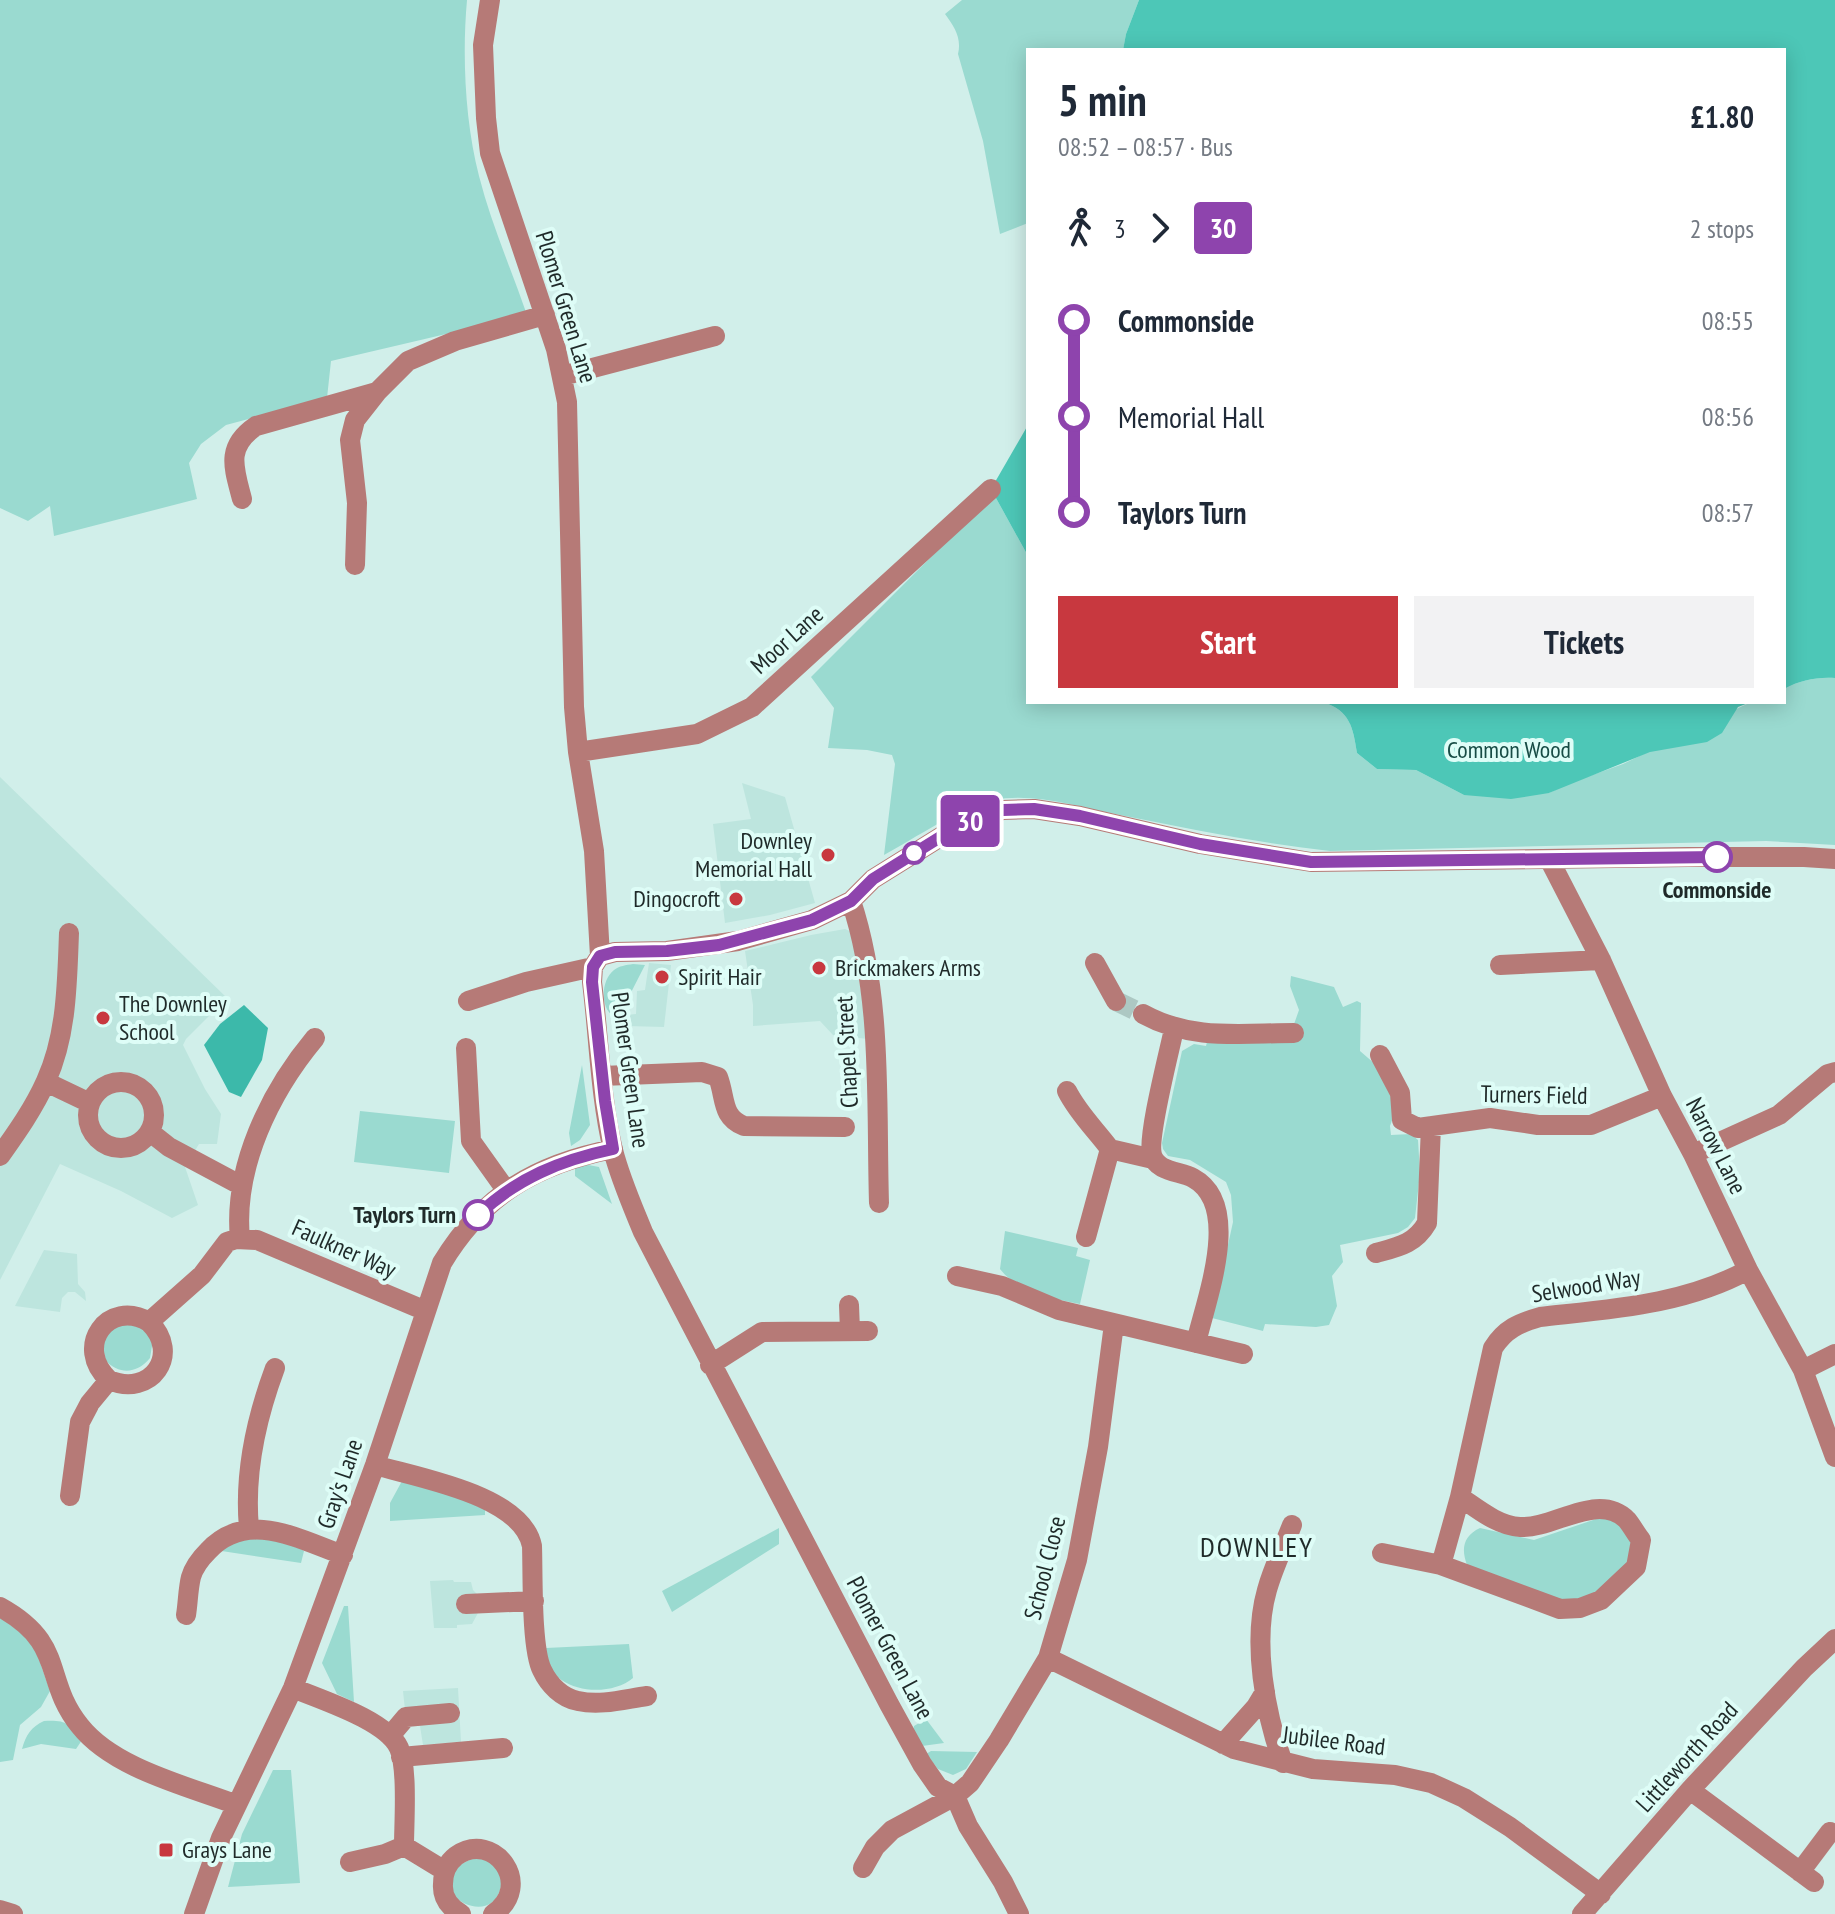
<!DOCTYPE html>
<meta charset="utf-8">
<style>
:root{--surface:#fff;--page:#f2f2f3;--text:#1f2937;--muted:#747a83;--accent:#c8383f}
body{margin:0;font-family:"PT Sans Narrow",sans-serif;background:var(--page);color:var(--text);height:100vh;display:flex;flex-direction:column;font-size:30px;white-space:nowrap}
*{box-sizing:border-box;margin:0}
p{font-size:26px;color:var(--muted)}
.icon{flex:none;width:44px;height:44px;fill:none;stroke:currentColor;stroke-width:2;stroke-linecap:round;stroke-linejoin:round}
.map{position:relative;flex:1;overflow:hidden}
.sheet{position:absolute;left:1026px;top:48px;width:760px;height:656px;display:flex;flex-direction:column;background:var(--surface);border-radius:0px;box-shadow:0 4px 20px #0003}
.sheet>*{flex:none}
.badge{padding:0 16px;border-radius:6px;font-size:28px;line-height:52px}
.map>.badge{position:absolute;translate:-50% -50%;box-shadow:0 0 0 4px #fff}
.legs{display:flex;align-items:center;gap:12px;height:88px;padding:0 32px;font-size:26px}
.legs p{margin-inline-start:auto}
.overview{display:flex;align-items:center;justify-content:space-between;height:136px;padding:0 32px}
h1{font-size:44px;font-weight:800;line-height:60px}
.action{display:flex;gap:16px;margin-top:auto;padding:16px 32px}
.action a{flex:1;height:92px;border-radius:0px;background:var(--accent);color:#fff;font-size:32px;font-weight:800;line-height:92px;text-align:center}
.action a+a{background:var(--page);color:var(--text)}
ul{padding:0 32px;list-style:none}
li{display:flex;align-items:center;gap:28px;height:96px;font-size:30px}
li i{display:grid;place-items:center;width:12px;height:100%;margin:0 10px;background:currentColor}
li i::after{content:'';width:20px;height:20px;margin:-10px;border:6px solid;border-radius:50%;background:var(--surface)}
li p{margin-inline-start:auto}
li:first-child i{background:linear-gradient(#0000 50%,currentColor 0)}
li:last-child i{background:linear-gradient(currentColor 50%,#0000 0)}
.map>svg:first-child{display:block}
.built{fill:#bde5de}
.green{fill:#9adad0}
.forest{fill:#4dc7b7}
.water{fill:#3cb9aa}
.lines{fill:none;stroke-linecap:round;stroke-linejoin:round}
.minor-tunnel{stroke:#adc8c3;stroke-width:20;stroke-dasharray:20 10;stroke-linecap:butt}
.minor{stroke:#b67a77;stroke-width:20}
.line-1-casing{stroke:#fff;stroke-width:18}
.line-1{stroke:#8e44ad;stroke-width:12}
.stop-1-dot{fill:#fff;stroke:#8e44ad;stroke-width:4}
.poi-dot{fill:#c8383f;stroke:#defdf7;stroke-width:3}
.labels{text-anchor:middle;stroke-width:8;stroke-linejoin:round;paint-order:stroke}
.street-label{font-size:24px;fill:#1f2a29;stroke:#defdf7}
.park-label{font-size:24px;fill:#174c45;stroke:#defdf7}
.poi-label{font-size:24px;fill:#1f2a29;stroke:#defdf7;text-anchor:start}
.stop-label{font-size:24px;font-weight:bold;fill:#1f2a29;stroke:#defdf7}
.quarter-label{font-size:28px;letter-spacing:2px;fill:#1f2a29;stroke:#defdf7}
</style>
<div class="map">
<svg width="1835" height="1914" viewBox="0 0 1835 1914">
<rect width="100%" height="100%" fill="#d1efea"/>
<path class="built" d="M0,777L227,998L186,1039L183,1045L205,1089L221,1114L217,1144H199L185,1167L198,1205L172,1218L121,1191L60,1164L0,1280Z
M742,783L785,797L815,903L770,915L725,923L713,824L751,819Z
M845,929L852,932L868,1039L833,1035L820,1021L753,1026V1005L745,951L811,935Z
M649,963L671,965L664,1027L627,1026L626,1015L636,1014L637,991L645,990Z
M44,1250L77,1254L78,1284L85,1292L86,1301L75,1292H68L62,1298L60,1312L15,1306Z
M453,1580L454,1582H471L473,1590L479,1596L478,1613L472,1624L457,1625V1628H434L430,1581Z
M458,1688L461,1742L423,1745L420,1726L411,1724L405,1710L403,1691Z"/>
<path class="green" d="M0,0H467C462,55 465,122 479,176C491,223 511,269 527,315L331,361L327,398L226,425L201,444L189,463L197,499L54,536L50,506L28,521L0,508Z
M962,0H1139L1126,34L1123,50H1028V223L1000,234L983,141L958,54C962,38 954,26 945,14Z
M991,489L1028,556V702H1323C1350,711 1353,727 1357,753L1377,769L1416,770L1464,795L1549,793L1567,784L1623,764L1751,702H1784V689C1801,680 1816,677 1835,678V845L1766,841L1330,851C1259,843 1190,829 1120,815C1079,807 1034,792 993,800C962,806 914,839 884,855L895,764L892,755L867,750L828,748L834,708L811,677L981,507Z
M633,964L645,965L619,1016H613C600,1007 601,980 614,970C619,966 626,965 633,964Z
M1291,976L1334,987L1343,1007L1357,1001L1361,1003L1360,1051L1375,1064L1397,1106L1390,1126L1391,1135L1411,1134L1418,1140L1420,1173L1415,1218L1408,1227L1398,1233L1340,1245L1343,1262L1332,1276L1337,1306L1329,1325L1316,1327L1265,1324L1263,1331L1212,1318L1233,1222L1231,1195L1226,1182L1190,1160L1168,1156L1163,1149L1162,1143L1182,1051L1194,1044L1206,1046L1207,1042L1293,1027L1299,1010L1290,986Z
M582,1065L590,1125L580,1140L571,1146L569,1133Z
M360,1111L455,1121L449,1173L354,1162Z
M583,1164L599,1167L612,1204L575,1176V1167Z
M1005,1231L1078,1248L1076,1256L1090,1260L1080,1304C1053,1299 1018,1292 1000,1269Z
M136,1321L153,1340L150,1358C137,1374 119,1375 105,1360L102,1336L106,1329Z
M402,1481L485,1505V1515L390,1521V1503Z
M1599,1518H1610L1634,1537L1635,1562L1583,1604H1570L1467,1565C1461,1549 1463,1536 1480,1528L1534,1540Z
M779,1528V1544L672,1612L662,1591Z
M254,1535L294,1545L304,1551L301,1563L215,1550Z
M344,1606H348L354,1702L337,1694L322,1663Z
M0,1617L33,1642L50,1691L41,1707L20,1725L13,1760L0,1762Z
M629,1644L633,1678C607,1700 544,1692 546,1648Z
M926,1719L944,1743L922,1746L913,1731L914,1726Z
M44,1721C66,1720 69,1723 82,1740L76,1749L41,1744L22,1749C26,1735 31,1727 44,1721Z
M931,1751L977,1752L966,1769L953,1775L938,1769L926,1754Z
M273,1770H291L300,1883L228,1887L242,1834Z
M480,1854L501,1871C501,1877 502,1885 500,1890C493,1914 465,1909 452,1894L451,1870Z"/>
<path class="forest" d="M1139,0H1835V678C1816,677 1801,680 1784,689V50H1123L1126,34Z
M1028,425V556L991,489Z
M1323,702H1751L1738,707L1722,733L1707,742L1650,752L1549,793L1511,799L1464,795L1416,770L1377,769L1357,753C1353,727 1350,711 1323,702Z"/>
<path class="water" d="M244,1005L268,1028L262,1060L241,1097L229,1092L204,1045L220,1024Z"/>
<g class="lines">
<path class="minor-tunnel" d="M1116,1001L1143,1014"/>
<path class="minor" d="M490,0L483,45L486,118L490,153L556,349L567,402L574,707L578,752L594,851L600,956L593,967L592,982C599,1038 600,1095 613,1150C620,1178 632,1205 643,1232L889,1704L922,1764L938,1787L955,1796L968,1826L1003,1882L1019,1914
M562,376L715,336
M242,499C234,468 225,447 256,426L377,392
M355,565L357,503L350,440L355,420L377,392L408,361L455,341L545,315
M578,752L697,734L752,707L991,489
M1549,859L1601,960L1662,1096L1693,1154L1748,1270L1803,1370L1835,1457
M851,901C883,997 876,1103 879,1203
M600,956L615,952L667,951L738,941L812,920L851,901L873,879L958,826L986,814L1003,810L1034,809L1080,816L1200,844L1311,862L1688,857H1804L1835,859
M1095,963L1116,1001
M1500,965L1601,960
M468,1001L526,982L593,967
M1143,1014C1192,1041 1241,1033 1294,1033
M1174,1029C1169,1053 1147,1137 1152,1155C1157,1172 1180,1171 1193,1178C1243,1205 1206,1299 1196,1343
M466,1048L471,1141L506,1190
M1380,1055L1400,1093L1402,1120L1418,1128L1490,1118L1538,1125H1591L1662,1096
M602,1076L702,1072L718,1077C726,1098 721,1117 744,1126L845,1127
M46,1082L90,1103
M88 1115a33 33 0 1 1 66 0a33 33 0 1 1-66 0Z
M1067,1091C1078,1113 1095,1129 1110,1149L1153,1159
M150,1132L169,1147L242,1186
M1693,1154L1779,1115L1828,1074L1835,1072
M0,1156C17,1132 34,1108 46,1081C67,1035 67,983 69,933
M1086,1237L1110,1149
M240,1239C233,1167 270,1092 315,1038
M1376,1253C1398,1247 1415,1244 1427,1223L1431,1126
M957,1276L1002,1286L1059,1310L1243,1354
M849,1305L850,1331
M710,1365L762,1332L868,1331
M1803,1370L1835,1354
M109,1380C73,1347 108,1298 149,1322
M375,1465C419,1478 522,1495 532,1546C533,1574 531,1648 542,1670C549,1685 562,1698 578,1701C601,1706 625,1699 647,1696
M70,1496L80,1422L90,1403L109,1380C151,1398 182,1354 149,1322L202,1275L227,1242L236,1239L257,1240L426,1311
M1460,1497C1478,1509 1498,1526 1520,1527C1554,1529 1598,1491 1627,1520C1632,1526 1636,1534 1641,1540L1636,1567L1601,1600L1580,1608L1560,1609L1441,1565L1460,1497L1493,1348C1505,1329 1519,1323 1540,1317C1611,1309 1684,1305 1748,1270
M249,1528C244,1474 256,1419 275,1368
M1382,1553L1441,1565
M466,1604L534,1601
M0,1607C67,1644 42,1679 80,1726C114,1769 188,1786 237,1805
M186,1615C188,1603 188,1589 191,1577C194,1567 201,1558 208,1551C247,1509 298,1539 343,1555
M1048,1658L1234,1749L1313,1769L1395,1775L1431,1783L1464,1798L1510,1827L1601,1894
M293,1688C321,1700 386,1720 399,1748C408,1768 404,1823 404,1846L445,1871
M390,1736L406,1717L450,1713
M1223,1744L1256,1707L1265,1692
M401,1757L503,1748
M1283,1763C1265,1713 1252,1642 1267,1590C1273,1568 1284,1546 1292,1525
M1690,1790L1814,1882
M350,1862L385,1854L404,1846
M863,1868L875,1847L892,1830L955,1796L970,1783L999,1740L1048,1658L1077,1560L1098,1447L1114,1324
M1800,1872L1830,1832
M0,1910L13,1914
M194,1914L221,1838L293,1688L375,1465L442,1263C483,1195 536,1164 613,1149
M461,1914C449,1907 442,1897 443,1884C443,1873 447,1863 456,1856C494,1829 535,1886 493,1914
M1582,1914L1690,1790L1804,1668L1835,1639"/>
</g>
<g class="lines">
<g class="line-1-casing">
<path id="line-1" d="M478,1215C517,1178 561,1160 613,1149L605,1101L592,982L593,967L600,956L615,952L667,951L719,945L812,920L851,901L873,879L958,826L986,814L1003,810L1034,809L1080,816L1200,844L1311,862L1717,857"/>
</g>
<use href="#line-1" class="line-1"/>
</g>
<g class="stop-1-dot">
<circle cx="914" cy="853" r="10"/>
<circle cx="1717" cy="857" r="14"/>
<circle cx="478" cy="1215" r="14"/>
</g>
<g class="poi-dot">
<circle cx="828" cy="855" r="8"/>
<circle cx="736" cy="899" r="8"/>
<circle cx="819" cy="968" r="8"/>
<circle cx="662" cy="977" r="8"/>
<circle cx="103" cy="1018" r="8"/>
<rect x="158" y="1842" width="16" height="16" rx="4"/>
</g>
<g class="labels">
<g class="street-label">
<text transform="translate(566 307) rotate(73)" y="8">Plomer Green Lane</text>
<text transform="translate(787 640) rotate(-42)" y="8">Moor Lane</text>
<text transform="translate(847 1052) rotate(-93)" y="8">Chapel Street</text>
<text transform="translate(630 1070) rotate(82)" y="8">Plomer Green Lane</text>
<text transform="translate(1534 1095) rotate(1)" y="8">Turners Field</text>
<text transform="translate(1716 1146) rotate(63)" y="8">Narrow Lane</text>
<text transform="translate(344 1249) rotate(24)" y="8">Faulkner Way</text>
<text transform="translate(1586 1286) rotate(-9)" y="8">Selwood Way</text>
<text transform="translate(340 1484) rotate(-71)" y="8">Gray's Lane</text>
<text transform="translate(1045 1568) rotate(-76)" y="8">School Close</text>
<text transform="translate(890 1648) rotate(62)" y="8">Plomer Green Lane</text>
<text transform="translate(1334 1741) rotate(7)" y="8">Jubilee Road</text>
<text transform="translate(1687 1757) rotate(-48)" y="8">Littleworth Road</text>
</g>
<g class="park-label">
<text x="1509" y="758">Common Wood</text>
</g>
<g class="poi-label">
<text x="812" y="849" text-anchor="end">Downley<tspan x="812" dy="28">Memorial Hall</tspan></text>
<text x="720" y="907" text-anchor="end">Dingocroft</text>
<text x="835" y="976">Brickmakers Arms</text>
<text x="678" y="985">Spirit Hair</text>
<text x="119" y="1012">The Downley<tspan x="119" dy="28">School</tspan></text>
<text x="182" y="1858">Grays Lane</text>
</g>
<g class="stop-label">
<text x="1717" y="898">Commonside</text>
<text x="456" y="1223" text-anchor="end">Taylors Turn</text>
</g>
<g class="quarter-label">
<text x="1257" y="1557">DOWNLEY</text>
</g>
</g>
</svg>
<b class="badge" style="left:970px;top:821px;background:#8e44ad;color:#fff">30</b>
<section class="sheet">
<div class="overview"><div><h1>5 min</h1><p>08:52 – 08:57 · Bus</p></div><b>£1.80</b></div>
<div class="legs"><svg class="icon" aria-label="walk" viewBox="0 0 24 24"><circle cx="13" cy="4" r="2"/><path d="M13 8l-2 6 4 7M11 14l-3 7M7 12l3-4h3l4 4"/></svg>3<svg class="icon" aria-label="forward" viewBox="0 0 24 24"><path d="M9 5l7 7-7 7"/></svg><b class="badge" style="background:#8e44ad;color:#fff">30</b><p>2 stops</p></div>
<ul>
<li><i style="color:#8e44ad"></i><b>Commonside</b><p>08:55</p></li>
<li><i style="color:#8e44ad"></i><span>Memorial Hall</span><p>08:56</p></li>
<li><i style="color:#8e44ad"></i><b>Taylors Turn</b><p>08:57</p></li>
</ul>
<div class="action"><a>Start</a><a>Tickets</a></div>
</section>
</div>
